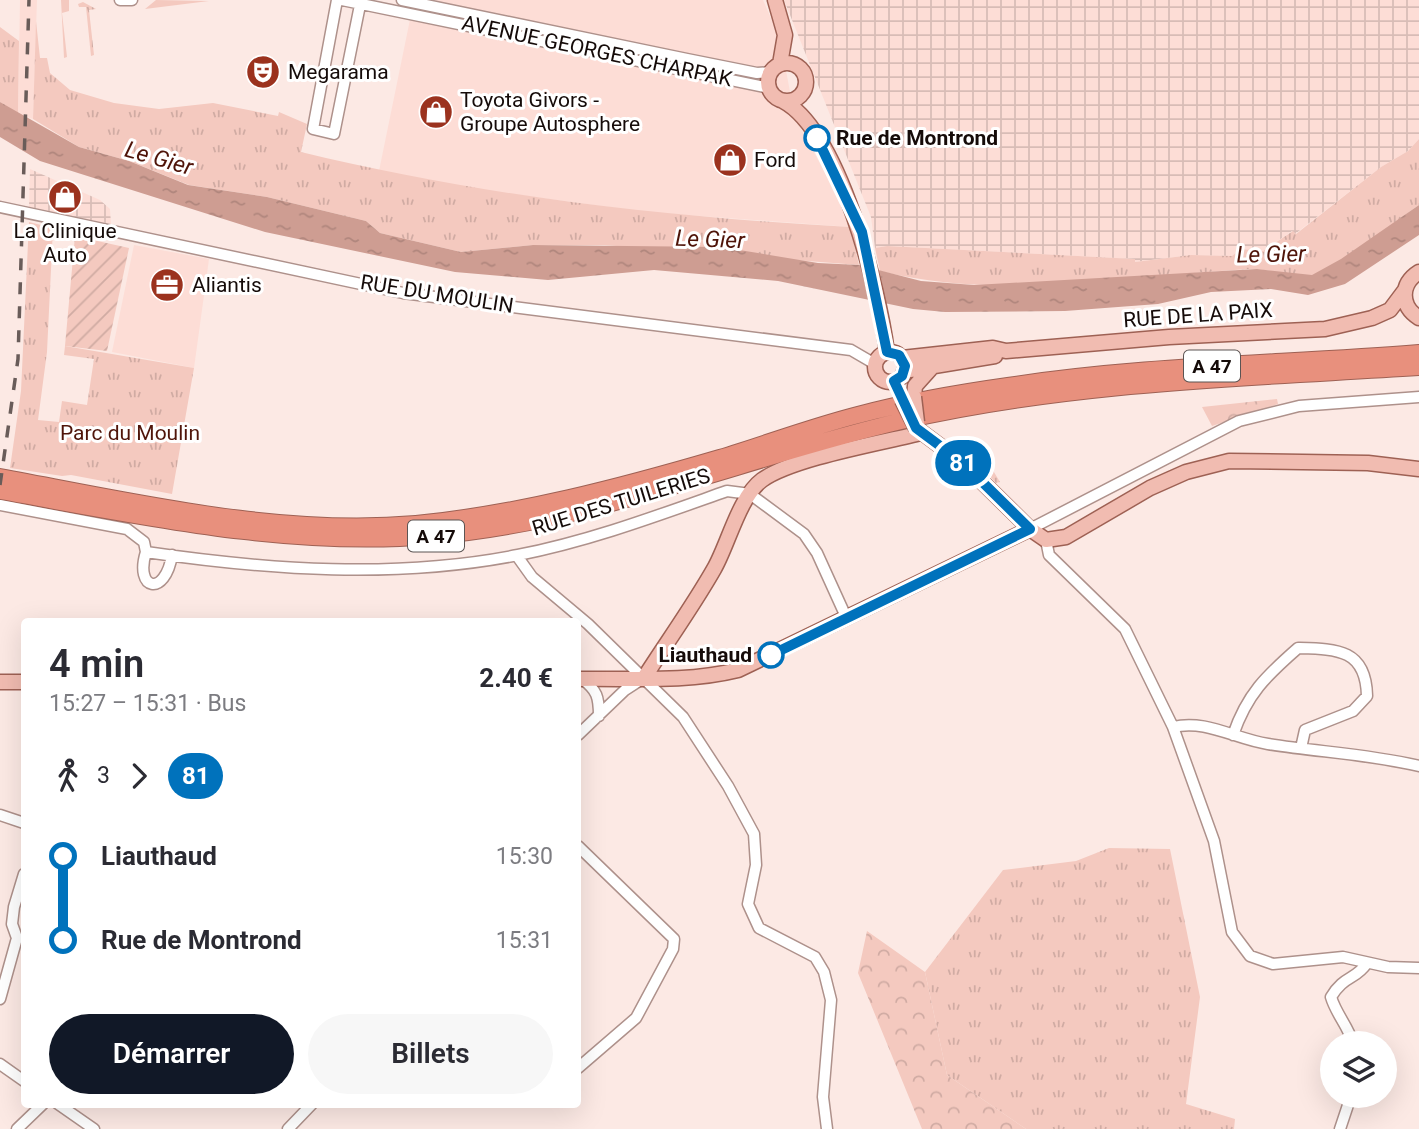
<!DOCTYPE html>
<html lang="fr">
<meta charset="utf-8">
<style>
:root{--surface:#fff;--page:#f7f7f7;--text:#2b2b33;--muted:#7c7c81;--accent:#111827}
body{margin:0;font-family:Roboto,sans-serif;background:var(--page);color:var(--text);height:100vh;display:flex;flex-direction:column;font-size:26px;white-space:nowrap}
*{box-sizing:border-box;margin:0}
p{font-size:23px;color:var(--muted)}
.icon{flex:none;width:38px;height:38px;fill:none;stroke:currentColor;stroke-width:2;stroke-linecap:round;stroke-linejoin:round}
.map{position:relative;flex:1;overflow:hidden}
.sheet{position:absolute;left:21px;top:618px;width:560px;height:490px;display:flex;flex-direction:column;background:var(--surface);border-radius:7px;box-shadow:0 7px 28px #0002}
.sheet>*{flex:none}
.badge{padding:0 14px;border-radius:23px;font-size:24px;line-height:46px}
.fabs{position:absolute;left:1320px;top:1031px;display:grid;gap:14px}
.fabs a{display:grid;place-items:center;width:77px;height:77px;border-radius:50%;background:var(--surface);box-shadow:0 7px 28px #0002;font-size:35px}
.map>.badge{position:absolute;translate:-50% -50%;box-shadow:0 0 0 4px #fff}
.legs{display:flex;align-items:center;gap:10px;height:77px;padding:0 28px;font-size:23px}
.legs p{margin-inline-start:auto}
.summary{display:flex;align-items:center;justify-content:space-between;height:119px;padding:0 28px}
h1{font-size:38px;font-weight:600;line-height:52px}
.button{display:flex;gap:14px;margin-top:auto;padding:14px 28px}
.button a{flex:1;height:80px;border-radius:42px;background:var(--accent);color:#fff;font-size:28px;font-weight:600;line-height:80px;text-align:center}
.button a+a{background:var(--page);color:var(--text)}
ul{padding:0 28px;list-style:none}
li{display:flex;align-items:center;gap:24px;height:84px;font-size:26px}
li i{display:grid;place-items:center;width:10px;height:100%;margin:0 9px;background:currentColor}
li i::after{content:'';width:18px;height:18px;margin:-9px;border:5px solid;border-radius:50%;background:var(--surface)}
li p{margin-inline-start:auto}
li:first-child i{background:linear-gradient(#0000 50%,currentColor 0)}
li:last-child i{background:linear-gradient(currentColor 50%,#0000 0)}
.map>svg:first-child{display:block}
.built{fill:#fdddd6}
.industrial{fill:url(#industrial-grid)}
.grass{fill:url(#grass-tufts)}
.forest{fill:url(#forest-crowns)}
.garden{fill:url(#garden-furrows)}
.water{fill:url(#water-ripples)}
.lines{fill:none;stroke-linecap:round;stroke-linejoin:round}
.minor-casing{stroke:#ae918b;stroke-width:13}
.major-casing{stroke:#9e6154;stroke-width:17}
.highway-casing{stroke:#9e6154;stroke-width:18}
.minor{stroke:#fff;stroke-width:10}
.major{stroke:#f1bcb1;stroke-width:14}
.highway{stroke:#e8907d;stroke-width:16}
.rail{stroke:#695c59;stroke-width:3.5;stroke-dasharray:12 12;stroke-linecap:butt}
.major-bridge-casing{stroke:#9e6154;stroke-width:17;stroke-linecap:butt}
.major-bridge{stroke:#f1bcb1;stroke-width:14}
.line-1-casing{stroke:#fff;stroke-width:16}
.line-1{stroke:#0072bc;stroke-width:10}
.stop-1-dot{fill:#fff;stroke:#0072bc;stroke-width:3.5}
.labels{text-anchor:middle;stroke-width:6;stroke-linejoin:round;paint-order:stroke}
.shield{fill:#fff;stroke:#5b5453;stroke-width:2}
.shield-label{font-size:19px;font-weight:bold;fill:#150b09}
.street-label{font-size:21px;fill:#150b09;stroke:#fff}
.poi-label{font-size:21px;fill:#150b09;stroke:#fff;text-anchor:start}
.stop-label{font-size:21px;font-weight:bold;fill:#150b09;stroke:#fff;text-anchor:start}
.park-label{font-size:21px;fill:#50150a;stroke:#fff}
.water-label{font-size:23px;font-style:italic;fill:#4f1409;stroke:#fff}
</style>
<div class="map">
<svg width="1419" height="1129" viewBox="0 0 1419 1129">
<defs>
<pattern id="industrial-grid" width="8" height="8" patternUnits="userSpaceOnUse" patternTransform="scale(1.75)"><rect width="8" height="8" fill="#fdddd6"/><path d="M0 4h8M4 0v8" fill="none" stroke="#d8bcb6"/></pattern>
<pattern id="grass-tufts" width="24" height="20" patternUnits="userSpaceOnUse" patternTransform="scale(1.75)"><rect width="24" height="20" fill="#f4c9bf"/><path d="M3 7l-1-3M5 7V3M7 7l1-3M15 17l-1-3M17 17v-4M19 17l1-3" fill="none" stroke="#d0aba3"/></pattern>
<pattern id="forest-crowns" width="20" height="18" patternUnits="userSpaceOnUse" patternTransform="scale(1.75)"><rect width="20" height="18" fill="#f4c9bf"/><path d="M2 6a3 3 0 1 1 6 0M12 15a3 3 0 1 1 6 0" fill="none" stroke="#d0aba3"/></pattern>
<pattern id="garden-furrows" width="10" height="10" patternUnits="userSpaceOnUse" patternTransform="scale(1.75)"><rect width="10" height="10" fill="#f4c9bf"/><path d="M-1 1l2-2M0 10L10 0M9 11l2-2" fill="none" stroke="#d0aba3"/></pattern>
<pattern id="water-ripples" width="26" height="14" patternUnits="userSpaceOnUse" patternTransform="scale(1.75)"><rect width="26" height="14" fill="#ce9d92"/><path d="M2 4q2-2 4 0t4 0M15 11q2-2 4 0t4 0" fill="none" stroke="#b0867d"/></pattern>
</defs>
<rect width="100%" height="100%" fill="#fce9e4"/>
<path class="built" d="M20,0H37L33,119L18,114Z
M414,0H763L780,39L795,118L839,198L850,227L646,212L489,191L379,171Z
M134,245L209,259L194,368L112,352Z"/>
<path class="industrial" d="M784,0H1419V139L1408,151L1381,167L1295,234L1292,231L1263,251L1241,249L1232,256L1191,255L1135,262V259L887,246L875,248L871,217Z
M30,169L100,200L110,209L111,224L29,208Z"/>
<path class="grass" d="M61,0H69V11L62,13L67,57L64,58Z
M156,0L209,1L145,9Z
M83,2L96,9L89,10L94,55L91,56L86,7H79L78,4Z
M36,21L40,58H47L50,73L70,90L114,103L159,109L213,103L278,116L279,112L307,124L301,152C482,196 665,217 850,227L859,265L604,245H533L461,252L380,233L366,221L267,197L189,185L129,161L79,147L33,119Z
M0,27L19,41L18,114L0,102Z
M1419,139V205C1393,223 1341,267 1313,275C1294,279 1269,268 1249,269C1128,276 1000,301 880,271L875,248L887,246L1135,259V262L1191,255L1232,256L1241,249L1263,251L1293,231L1296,234L1381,167L1408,151Z
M29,222L53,228L47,352L38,420L59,422L62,401L87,405L94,359L64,355L65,346L194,368L172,494L71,475L62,476L10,468L21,391Z
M974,459H986L1000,482L996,483Z
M1109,848L1170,849L1200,997L1186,1104L1235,1119L1234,1129H1026L947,1075L925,972L1003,870L1076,861Z"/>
<path class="forest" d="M1277,399L1278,404L1212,426L1202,407Z
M867,931L925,972L947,1075L1026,1129H922L858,973Z"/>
<path class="garden" d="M75,236L129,248L107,351L65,346Z"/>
<path class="water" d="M0,102L79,147L129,161L188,185L267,197L366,221L380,233L461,252L533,245L721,247L818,263L859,265L921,281L974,285L1257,269L1312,275L1341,259L1419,205V235L1345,284L1308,295L1271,289L1211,292L1158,304L1065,311L945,312L913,309L778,281L654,270L548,280L455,272L265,232L40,161L0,137Z"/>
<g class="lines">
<g class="minor-casing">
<path id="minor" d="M120,0H132
M337,0L313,129L334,134L361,0
M342,0L769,88
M402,0L687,59L757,73L771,72
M0,207L403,293L851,350L875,364
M0,505L127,529L144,542L146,552
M1030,529L1239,421L1299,406L1419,397
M1046,540L1049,555L1125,629L1173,727L1214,841L1232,932L1250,956L1273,964L1343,957L1388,967L1419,968
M146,552C269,570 396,579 518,555C590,541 659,515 727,491L750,494L804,534L817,553L847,619
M146,552C134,590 165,598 172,555
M517,556L532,577L588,624L683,717L728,786L754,834L756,865L748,904L759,928L815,957L824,972L831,1000L823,1097L827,1129
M582,679C597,690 599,697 599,716
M1173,727C1206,719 1235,739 1268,744C1318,752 1369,754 1419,766
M578,735L625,690L642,679
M1233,735C1247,694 1266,676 1298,648C1337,649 1366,649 1367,696L1353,711L1305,730L1301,748
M0,815L24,823
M578,846L674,939L673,949L636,1018L578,1068
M0,999L17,938L12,924L14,907L24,874
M1353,1043C1348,1026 1336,1014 1331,997C1344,975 1356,980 1367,963
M0,1064L24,1081
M58,1104L94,1129
M17,1129L43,1104
M288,1129L312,1104
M1340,1129L1351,1096"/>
</g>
<g class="major-casing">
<path id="major" d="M775,0L785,35L780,64
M768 82a19 19 0 1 1 38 0a19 19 0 1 1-38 0Z
M783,101C840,131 879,291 887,352
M1419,272C1400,284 1400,306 1419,318
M875 367a15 15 0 1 1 30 0a15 15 0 1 1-30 0Z
M902,358L993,348L1006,351L1169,337L1325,329L1372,318L1390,310L1405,290
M904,371L995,356
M914,397L915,386L933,366
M916,428L963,463L1030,529L1046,540L1066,537L1150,488L1186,472L1229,461L1368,463L1419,469
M644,678C667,642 693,606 714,569C728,545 739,497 762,480C793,458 881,443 921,433
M578,679C631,678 685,683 738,670L1030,529
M0,682H24"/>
</g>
<g class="highway-casing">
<path id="highway" d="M0,477C137,502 276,536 416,524C519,514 621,487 720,458C766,444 811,427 858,415C907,402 958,393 1008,386C1144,365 1282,364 1419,353
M0,491C142,516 286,548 431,536C592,523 744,458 901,421C1071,382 1246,378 1419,367"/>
</g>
<use href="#minor" class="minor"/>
<use href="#major" class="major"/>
<use href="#highway" class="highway"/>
<path class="rail" d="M0,485L18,359L29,0"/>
<g class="major-bridge-casing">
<path id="major-bridge" d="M914,397L917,422
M902,400L916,428"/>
</g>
<use href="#major-bridge" class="major-bridge"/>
</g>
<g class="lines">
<g class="line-1-casing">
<path id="line-1" d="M771,655L1030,529L963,463L916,428L894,381L902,376L905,366L899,355L887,352L862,232L817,138"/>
</g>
<use href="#line-1" class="line-1"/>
</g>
<defs>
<g id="theatre-disc" transform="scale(1.75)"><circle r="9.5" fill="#9b321e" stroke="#fff"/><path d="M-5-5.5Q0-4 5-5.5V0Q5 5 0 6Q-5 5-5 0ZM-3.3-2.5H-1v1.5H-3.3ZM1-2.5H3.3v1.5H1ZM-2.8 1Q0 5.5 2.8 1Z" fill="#fff"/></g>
<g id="shop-disc" transform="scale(1.75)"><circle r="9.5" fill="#9b321e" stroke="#fff"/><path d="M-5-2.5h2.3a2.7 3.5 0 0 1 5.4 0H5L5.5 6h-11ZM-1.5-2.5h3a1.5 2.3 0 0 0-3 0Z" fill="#fff"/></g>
<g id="office-disc" transform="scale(1.75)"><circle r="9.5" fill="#9b321e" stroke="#fff"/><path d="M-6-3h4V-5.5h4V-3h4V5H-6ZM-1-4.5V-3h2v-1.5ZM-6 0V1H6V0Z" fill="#fff"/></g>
</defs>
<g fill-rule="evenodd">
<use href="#theatre-disc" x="263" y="72"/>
<use href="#shop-disc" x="436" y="112"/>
<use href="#shop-disc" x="730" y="160"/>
<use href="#shop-disc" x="65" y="197"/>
<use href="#office-disc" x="167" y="285"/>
</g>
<g class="stop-1-dot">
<circle cx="817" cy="138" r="12"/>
<circle cx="771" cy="655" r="12"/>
</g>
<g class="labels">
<g class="shield">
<rect x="1184" y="350.5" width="56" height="31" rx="5"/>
<rect x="408" y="520.5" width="56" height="31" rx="5"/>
</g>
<g class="shield-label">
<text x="1212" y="373">A 47</text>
<text x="436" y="543">A 47</text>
</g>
<g class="street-label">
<text transform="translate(597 51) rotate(12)" y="7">AVENUE GEORGES CHARPAK</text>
<text transform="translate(437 294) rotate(9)" y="7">RUE DU MOULIN</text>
<text transform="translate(1198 315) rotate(-4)" y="7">RUE DE LA PAIX</text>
<text transform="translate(621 502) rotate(-17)" y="7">RUE DES TUILERIES</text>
</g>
<g class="poi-label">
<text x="288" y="79">Megarama</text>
<text x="460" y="107">Toyota Givors -<tspan x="460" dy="24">Groupe Autosphere</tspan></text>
<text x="754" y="167">Ford</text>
<text x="65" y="238" text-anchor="middle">La Clinique<tspan x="65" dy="24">Auto</tspan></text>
<text x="192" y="292">Aliantis</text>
</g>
<g class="stop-label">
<text x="836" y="145">Rue de Montrond</text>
<text x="752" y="662" text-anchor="end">Liauthaud</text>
</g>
<g class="park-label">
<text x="130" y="440">Parc du Moulin</text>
</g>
<g class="water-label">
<text transform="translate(159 158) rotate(16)" y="8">Le Gier</text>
<text transform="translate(710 239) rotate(2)" y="8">Le Gier</text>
<text transform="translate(1271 254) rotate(-1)" y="8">Le Gier</text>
</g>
</g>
</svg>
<div class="fabs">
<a><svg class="icon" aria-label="layers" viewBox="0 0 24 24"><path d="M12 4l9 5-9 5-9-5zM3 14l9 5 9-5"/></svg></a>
</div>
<b class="badge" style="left:963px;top:463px;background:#0072bc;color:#fff">81</b>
<section class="sheet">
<div class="summary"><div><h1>4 min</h1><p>15:27 – 15:31 · Bus</p></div><b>2.40 €</b></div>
<div class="legs"><svg class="icon" aria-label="walk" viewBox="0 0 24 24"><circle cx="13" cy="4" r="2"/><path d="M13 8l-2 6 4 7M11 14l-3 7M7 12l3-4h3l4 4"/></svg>3<svg class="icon" aria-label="forward" viewBox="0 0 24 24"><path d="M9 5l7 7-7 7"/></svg><b class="badge" style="background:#0072bc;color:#fff">81</b></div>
<ul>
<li><i style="color:#0072bc"></i><b>Liauthaud</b><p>15:30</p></li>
<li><i style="color:#0072bc"></i><b>Rue de Montrond</b><p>15:31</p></li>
</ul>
<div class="button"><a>Démarrer</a><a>Billets</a></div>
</section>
</div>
